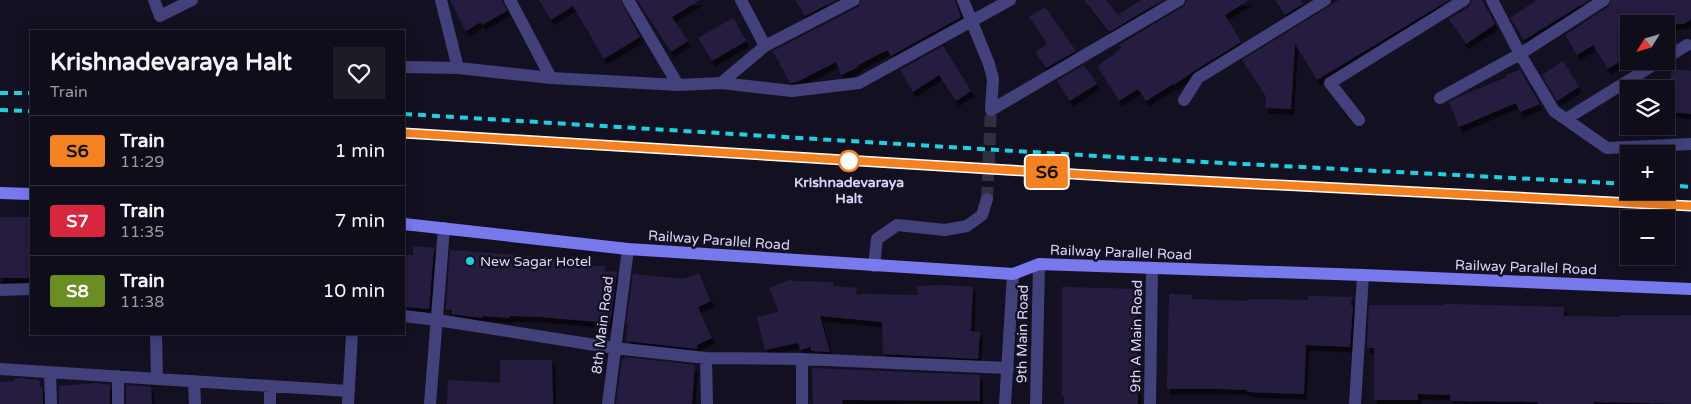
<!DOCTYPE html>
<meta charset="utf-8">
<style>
:root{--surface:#0e0d19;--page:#1c1b26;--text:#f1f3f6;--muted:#9b9ca2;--line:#2e2d38}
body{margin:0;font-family:"Varela Round",sans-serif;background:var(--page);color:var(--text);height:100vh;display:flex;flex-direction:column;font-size:19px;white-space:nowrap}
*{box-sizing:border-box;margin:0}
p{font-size:16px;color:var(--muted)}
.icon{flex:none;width:28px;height:28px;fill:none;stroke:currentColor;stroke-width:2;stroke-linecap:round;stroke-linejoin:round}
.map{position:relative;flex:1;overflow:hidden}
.panel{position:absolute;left:30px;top:30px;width:375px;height:305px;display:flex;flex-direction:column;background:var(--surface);border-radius:0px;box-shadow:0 2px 12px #0003,0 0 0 1px var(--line)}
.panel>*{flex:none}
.badge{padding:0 10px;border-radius:4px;font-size:18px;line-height:32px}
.needle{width:32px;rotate:233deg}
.tools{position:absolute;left:1620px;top:15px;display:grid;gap:10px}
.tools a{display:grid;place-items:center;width:55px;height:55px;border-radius:0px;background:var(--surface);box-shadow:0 2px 12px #0003,0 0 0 1px var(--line);font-size:25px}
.map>.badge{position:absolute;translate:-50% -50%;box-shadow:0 0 0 2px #fff}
.round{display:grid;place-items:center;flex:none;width:52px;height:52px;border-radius:0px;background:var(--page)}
.head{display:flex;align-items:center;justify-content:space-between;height:85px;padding:0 20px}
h1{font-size:24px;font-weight:700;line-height:38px}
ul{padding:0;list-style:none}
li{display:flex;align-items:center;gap:15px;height:70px;padding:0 20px;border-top:1px solid var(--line)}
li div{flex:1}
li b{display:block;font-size:19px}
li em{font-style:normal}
li .badge{min-width:55px;font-weight:700;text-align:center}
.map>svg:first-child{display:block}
.building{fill:#251f40;filter:url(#shadow)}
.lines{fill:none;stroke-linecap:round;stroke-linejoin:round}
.street-tunnel{stroke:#312f42;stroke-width:12;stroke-dasharray:12 6;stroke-linecap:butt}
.street{stroke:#42417b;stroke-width:12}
.secondary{stroke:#7979ee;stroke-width:12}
.rail{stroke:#1cd2e0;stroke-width:4;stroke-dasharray:8 6;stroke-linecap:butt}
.line-casing{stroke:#fff;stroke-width:11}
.line{stroke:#f58220;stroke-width:8}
.stop-dot{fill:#fff;stroke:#f58220;stroke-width:2.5}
.poi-dot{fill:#1cd2e0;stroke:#131121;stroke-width:2}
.labels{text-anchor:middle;stroke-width:5;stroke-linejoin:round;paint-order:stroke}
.stop-label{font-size:14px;font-weight:bold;fill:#d9d6fa;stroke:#131121}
.street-label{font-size:14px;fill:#d9d6fa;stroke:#131121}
.poi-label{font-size:14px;fill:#d9d6fa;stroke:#131121;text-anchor:start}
</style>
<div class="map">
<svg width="1691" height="404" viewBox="0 0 1691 404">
<defs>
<filter id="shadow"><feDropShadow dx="3" dy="5.5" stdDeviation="0" flood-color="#0009"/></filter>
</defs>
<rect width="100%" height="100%" fill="#131121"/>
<path class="building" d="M450,0H502L507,11L482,25L481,22L466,31Z
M539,0H620L640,37L604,59L573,6L551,20Z
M637,0H700L672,17L688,41L671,52Z
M795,0H836L805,16Z
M862,0H955L961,17L891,56L887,50L857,66V68L841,75L836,62L797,82L790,83L773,51L858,7Z
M1084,0H1106L1118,15L1141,0H1163L1109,32Z
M1187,0H1249L1225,15L1241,42L1194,71L1174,85L1173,84L1146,101L1138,89L1119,101L1097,66L1116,53V52L1122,48L1119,45L1183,7Z
M1275,0H1300L1303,4L1285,15Z
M1339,0H1449L1317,80L1295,44L1291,109L1265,108L1266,97L1242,60Z
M1472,0H1482L1495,24L1466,44L1449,19L1469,7Z
M1537,0H1589L1524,40L1510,18Z
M1612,0H1691V19L1684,24H1629V56L1608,69L1593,45L1577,55L1565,35L1608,7Z
M1045,7L1076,51L1046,68L1035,52L1047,44L1029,17Z
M733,18L746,41L712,61L698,38Z
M943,46L971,91L956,101L939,75L913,92L900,70Z
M1563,61L1579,87L1557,101L1542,75Z
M1084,65L1097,84L1070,101L1057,81Z
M1671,69L1691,71V114L1668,112Z
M1520,70L1540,104L1520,112L1516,103L1459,127L1449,102L1463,95L1507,77L1506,75Z
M0,217H31V278H0Z
M413,246L434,248L429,309L404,307V255H413Z
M450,250L580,260L579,265L605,266L604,271L617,272L610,323L540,317L510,316V318L483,316L482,318L451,314L452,310H446Z
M699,273L711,301L698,307L712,338L697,345V349L626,341L628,324H626L633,274L684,279Z
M791,279L792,281L833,282V286L857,288L856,294L918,295L917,286L942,285L973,287L971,331L980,332L978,359L883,354L882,322L820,316L830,352L811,351V347L800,350L798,343L765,350L757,317L779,312L769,288Z
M1062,287L1137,289L1138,404H1064V396H1062Z
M1169,294L1193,295L1192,299L1249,301V299L1308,300V296L1352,297L1351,305H1353L1350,347L1306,345L1304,394L1247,392V390L1219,389H1167Z
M1444,304L1564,307V316L1621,317V315H1691V404L1594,402V404H1538V402L1450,401V395L1418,394V400H1374V348H1367L1369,305H1444Z
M625,357L695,365L692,404H616L622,359H625Z
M500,360H552L553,404H447L448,380L500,383Z
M812,368L980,375V401L842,400L843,404H813Z
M19,378L39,380L40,387L42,386L43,404H0V382L14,381V379Z
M96,383L110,385V404H59V386Z
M126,385L151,387L152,404H126Z"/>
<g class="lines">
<path class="street-tunnel" d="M987,199L991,110"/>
<path class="street" d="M154,0L160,16L192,0
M441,0L458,68
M510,0L551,78
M628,0L678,85
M741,0L765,46
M963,0L989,64L993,79L991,110
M1492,0L1520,54L1554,111L1607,148L1691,144
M1666,58L1687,45
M404,67L458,68L551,78L678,85L721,83L792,91L859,83L1010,0
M721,83L765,46L854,0
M1440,98L1520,54L1604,0
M1184,100L1198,78L1325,0
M991,110L1179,0
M1566,119L1660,61
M1359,120L1330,83L1464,0
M874,266L877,239L897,225L945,230L967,226L982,215L987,199
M0,290L31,289
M404,316L437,320L614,348L706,358L802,359L1008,368
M156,334L157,378
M706,358L707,404
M802,359V404
M0,369L349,391
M50,372L51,404
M118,376V404
M194,381L195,404
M270,386V404
M348,404L352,334
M430,404L444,228
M608,404L628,249
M1005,404L1013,274
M1036,404L1039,264
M1150,404L1152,269
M1355,404L1363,275"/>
<path class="secondary" d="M0,193L31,194
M404,224L628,249L1013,274L1039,264L1363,275L1691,289"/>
<path class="rail" d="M0,93H31
M0,110L31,111
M404,114L1147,159L1629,184
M404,133L1142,178L1691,206
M1666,185L1691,187"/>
</g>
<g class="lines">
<g class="line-casing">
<path id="line" d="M404,133L1122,177L1691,206"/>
</g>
<use href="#line" class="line"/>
</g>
<circle class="stop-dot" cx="849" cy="161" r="10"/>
<circle class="poi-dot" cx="470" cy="261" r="5"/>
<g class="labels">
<g class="stop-label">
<text x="849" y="187">Krishnadevaraya<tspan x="849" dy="16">Halt</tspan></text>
</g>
<g class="street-label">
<text transform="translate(719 240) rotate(4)" y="5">Railway Parallel Road</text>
<text transform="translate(1121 252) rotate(2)" y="5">Railway Parallel Road</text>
<text transform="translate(1526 267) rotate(2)" y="5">Railway Parallel Road</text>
<text transform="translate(602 325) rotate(-83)" y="5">8th Main Road</text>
<text transform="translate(1022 334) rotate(-89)" y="5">9th Main Road</text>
<text transform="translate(1136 336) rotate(-89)" y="5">9th A Main Road</text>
</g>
<g class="poi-label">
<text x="480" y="266">New Sagar Hotel</text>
</g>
</g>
</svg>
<div class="tools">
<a><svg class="needle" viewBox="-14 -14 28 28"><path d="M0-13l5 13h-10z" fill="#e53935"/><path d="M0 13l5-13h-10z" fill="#9b9ca2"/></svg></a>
<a><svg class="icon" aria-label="layers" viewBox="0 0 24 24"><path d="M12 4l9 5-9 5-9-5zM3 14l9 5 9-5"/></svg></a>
<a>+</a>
<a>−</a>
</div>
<b class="badge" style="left:1047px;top:172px;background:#f58220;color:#111">S6</b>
<section class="panel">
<div class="head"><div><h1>Krishnadevaraya Halt</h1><p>Train</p></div><a class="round"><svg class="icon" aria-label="heart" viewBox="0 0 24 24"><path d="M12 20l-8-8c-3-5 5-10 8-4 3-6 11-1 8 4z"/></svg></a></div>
<ul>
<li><span class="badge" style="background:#f58220;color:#111">S6</span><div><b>Train</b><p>11:29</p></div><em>1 min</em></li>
<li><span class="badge" style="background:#d7263d;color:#fff">S7</span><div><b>Train</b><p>11:35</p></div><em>7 min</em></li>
<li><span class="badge" style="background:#6b8e23;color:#fff">S8</span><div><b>Train</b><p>11:38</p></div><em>10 min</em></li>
</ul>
</section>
</div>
